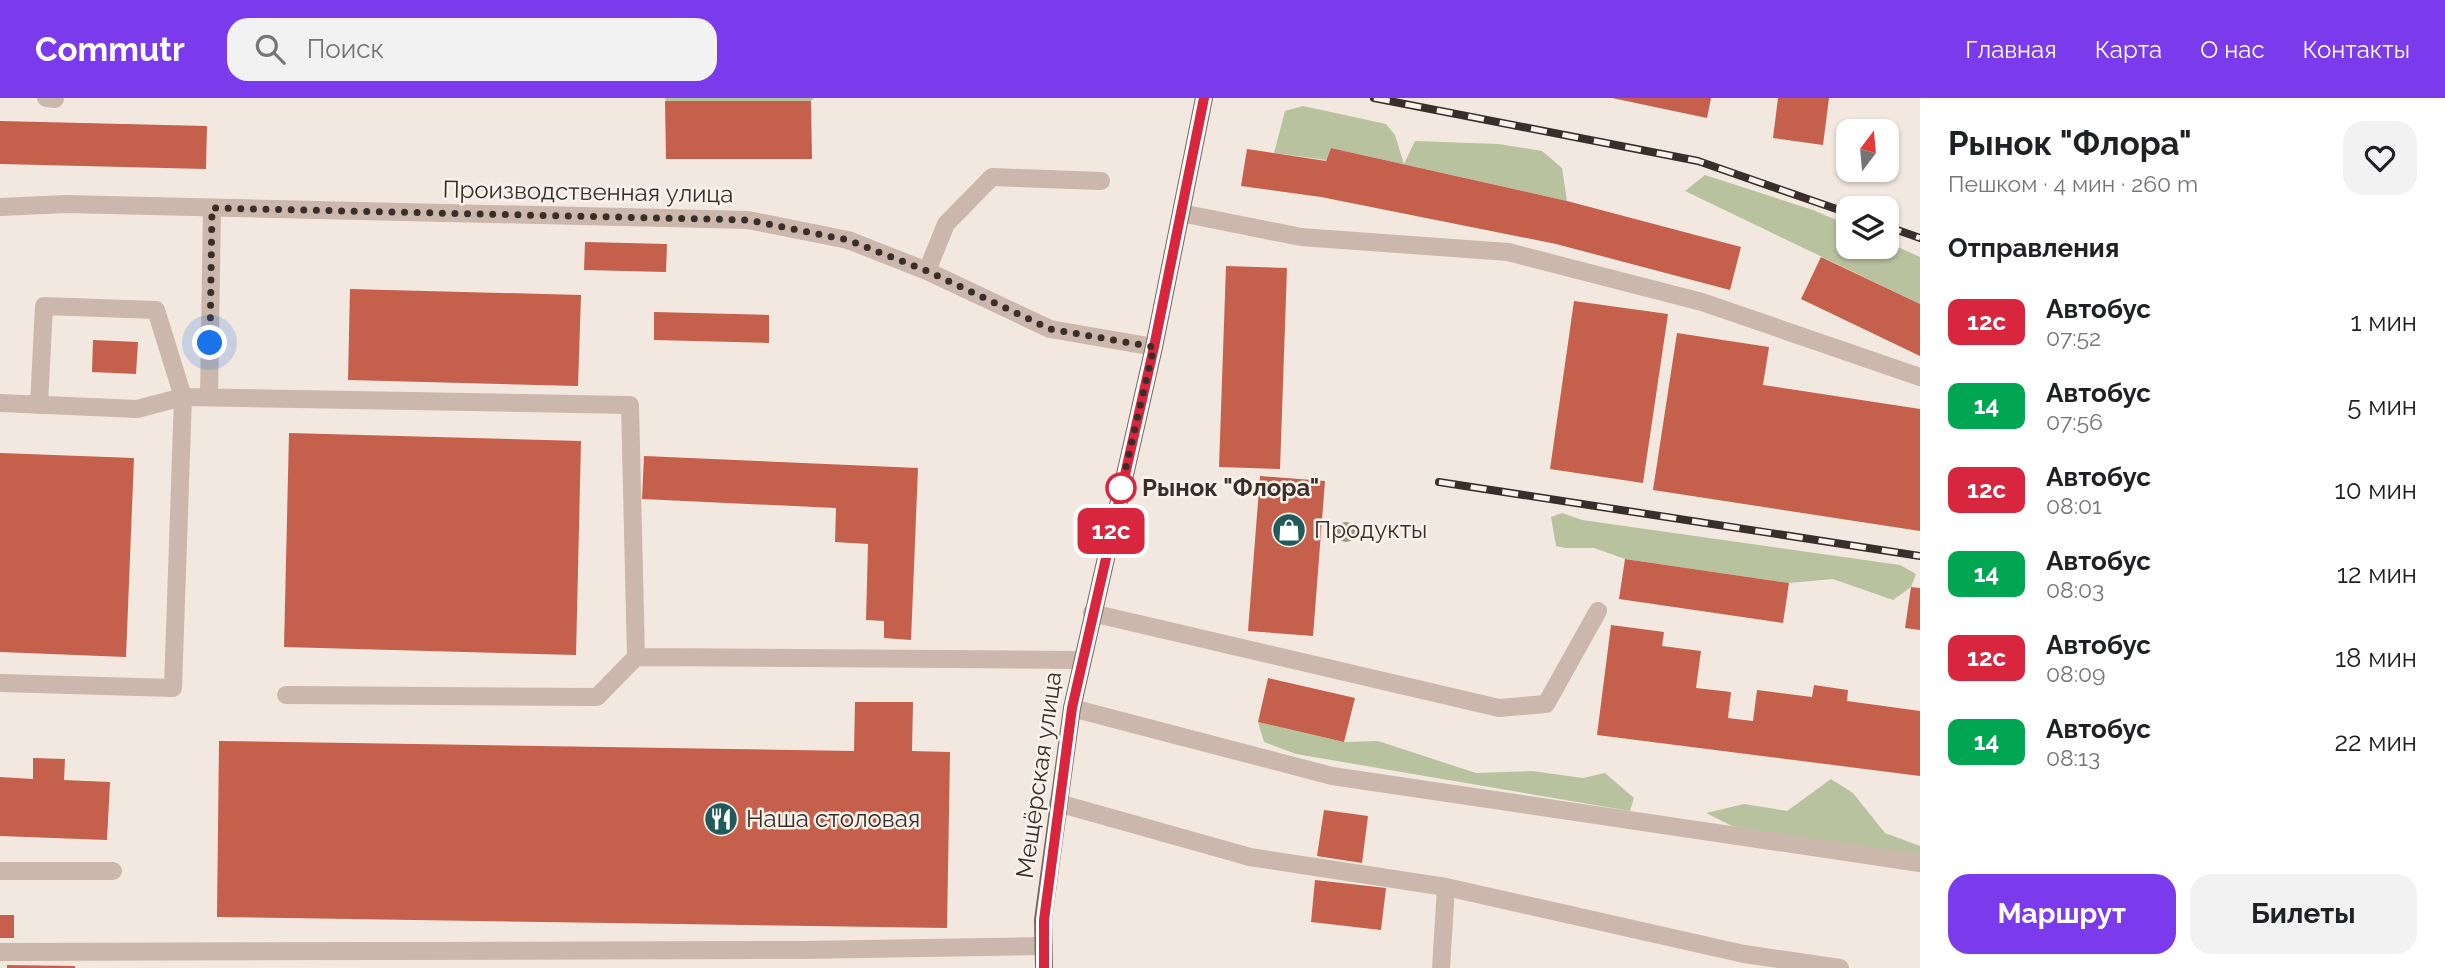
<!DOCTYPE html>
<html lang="ru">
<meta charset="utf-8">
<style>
:root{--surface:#fff;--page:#f2f2f2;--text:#202124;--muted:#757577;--accent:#7c3aed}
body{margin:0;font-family:Raleway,sans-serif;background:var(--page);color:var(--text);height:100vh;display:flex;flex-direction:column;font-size:26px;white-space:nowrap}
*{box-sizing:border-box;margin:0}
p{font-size:23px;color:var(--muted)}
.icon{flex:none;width:38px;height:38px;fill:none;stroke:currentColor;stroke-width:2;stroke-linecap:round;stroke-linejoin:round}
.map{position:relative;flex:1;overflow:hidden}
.sheet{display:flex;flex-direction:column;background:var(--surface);width:525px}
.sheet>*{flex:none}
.badge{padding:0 14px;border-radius:10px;font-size:24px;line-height:46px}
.needle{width:46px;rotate:16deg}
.controls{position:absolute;left:1836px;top:21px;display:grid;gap:14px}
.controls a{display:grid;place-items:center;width:63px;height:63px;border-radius:14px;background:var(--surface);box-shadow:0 2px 5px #0004;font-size:35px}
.you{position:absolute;width:35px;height:35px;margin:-18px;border:5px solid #fff;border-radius:50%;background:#1a73e8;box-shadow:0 0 0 10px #1a73e833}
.map>.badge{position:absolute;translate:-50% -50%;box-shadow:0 0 0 4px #fff}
h2{padding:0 28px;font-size:26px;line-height:63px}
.round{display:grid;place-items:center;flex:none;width:74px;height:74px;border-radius:21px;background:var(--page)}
.overview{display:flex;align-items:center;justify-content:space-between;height:119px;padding:0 28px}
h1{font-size:33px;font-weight:700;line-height:52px}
.cta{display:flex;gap:14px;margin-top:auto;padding:14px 28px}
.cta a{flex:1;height:80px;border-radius:21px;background:var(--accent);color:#fff;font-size:28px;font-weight:700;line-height:80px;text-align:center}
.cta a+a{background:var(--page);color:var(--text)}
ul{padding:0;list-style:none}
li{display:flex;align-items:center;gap:21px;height:84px;padding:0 28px}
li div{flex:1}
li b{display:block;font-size:26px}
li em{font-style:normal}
li .badge{min-width:77px;font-weight:700;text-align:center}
header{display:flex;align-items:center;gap:42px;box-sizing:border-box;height:98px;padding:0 35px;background:var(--accent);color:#fff}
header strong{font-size:33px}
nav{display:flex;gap:38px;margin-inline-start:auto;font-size:24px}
.search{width:490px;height:63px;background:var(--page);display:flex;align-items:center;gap:18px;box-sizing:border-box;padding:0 24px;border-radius:21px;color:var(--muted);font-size:26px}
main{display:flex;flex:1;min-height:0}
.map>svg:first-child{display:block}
.green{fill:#b9c29f}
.building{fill:#c4604c}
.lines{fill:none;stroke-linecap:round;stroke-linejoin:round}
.minor{stroke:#cbb7ab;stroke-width:18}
.major{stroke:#7b645c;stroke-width:18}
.rail-casing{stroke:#392e2a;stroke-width:8}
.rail{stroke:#faf3ec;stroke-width:5;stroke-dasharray:16;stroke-linecap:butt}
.tree{fill:#97987e}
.line-casing{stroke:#fff;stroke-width:16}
.line{stroke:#d7263d;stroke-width:10}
.walk{stroke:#392e2a;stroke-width:7;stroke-dasharray:0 12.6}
.stop-dot{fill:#fff;stroke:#d7263d;stroke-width:3.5}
.labels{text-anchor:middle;stroke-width:5;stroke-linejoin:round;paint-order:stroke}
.street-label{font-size:24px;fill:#392e2a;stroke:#faf3ec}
.stop-label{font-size:24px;font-weight:bold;fill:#392e2a;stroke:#faf3ec;text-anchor:start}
.poi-label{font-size:24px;fill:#392e2a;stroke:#faf3ec;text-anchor:start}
</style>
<header>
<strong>Commutr</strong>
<div class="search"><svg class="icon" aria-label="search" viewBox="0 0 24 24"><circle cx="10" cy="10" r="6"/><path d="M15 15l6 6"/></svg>Поиск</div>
<nav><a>Главная</a><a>Карта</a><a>О нас</a><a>Контакты</a></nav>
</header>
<main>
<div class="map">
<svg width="1920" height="870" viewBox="0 0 1920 870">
<rect width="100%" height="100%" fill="#f3e8e0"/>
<path class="green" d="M665,0H814L811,3H666Z
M1303,8L1386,26L1395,37L1404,66L1415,43L1499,46L1542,53L1562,70L1567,103L1331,50L1326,62L1274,55L1285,13Z
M1705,77L1813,112L1848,127V149H1886L1887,144L1920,159V206L1685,93Z
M1562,415L1582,422L1900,467L1916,476L1911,489L1893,502L1833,481L1789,485L1625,461L1594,450H1565L1556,448L1551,419Z
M1258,624L1344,644L1378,643L1476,675L1532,673L1583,680L1605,675L1634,700L1630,713L1296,656L1264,644Z
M1831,681L1853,695L1885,735L1920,748V761L1732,728L1706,715L1744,706L1787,713Z"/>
<path class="building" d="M1612,0H1711L1707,20Z
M1778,0H1829L1823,47L1773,40Z
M665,3H811L812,61H666Z
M0,23L207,28L206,71L0,66Z
M1331,50L1567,103L1741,149L1730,192L1556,146L1321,99L1241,88L1247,51L1326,63Z
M585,144L667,146L666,174L584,172Z
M1821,159L1920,206V258L1801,201Z
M1226,168L1287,170L1280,371L1219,369Z
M350,191L581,197L578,288L348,282Z
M1574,203L1668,216L1643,385L1550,371Z
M654,214L769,217V245L654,242Z
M1677,235L1769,249L1763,287L1920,311V433L1653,392Z
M93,242L138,244L136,276L92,274Z
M289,335L581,343L576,557L284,549Z
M0,355L134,360L126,559L0,554Z
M644,358L918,370L911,542L884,540V523L866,522L868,446L835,444L836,410L642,401Z
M1260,378L1325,383L1313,538L1248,533Z
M1625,461L1789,485L1783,525L1619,501Z
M1911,489L1920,490V532L1905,530Z
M1611,527L1664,534L1662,548L1701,553L1696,590L1731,594L1728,620L1753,623L1757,592L1812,599L1814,587L1848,592L1847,603L1920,613V678L1597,637Z
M1268,580L1355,600L1344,644L1258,624Z
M855,604H913L912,653L950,654L947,830L217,819L219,643L854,653Z
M33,660L65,661L64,682L110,684L107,742L0,738V679L33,681Z
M1324,712L1368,718L1362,765L1317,758Z
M1315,782L1386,790L1381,832L1311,824Z
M0,817H14V840H0Z
M7,867L75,868V870H7Z"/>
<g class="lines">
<path class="minor" d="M46,0L55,1
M0,109L66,106L748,122L848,142L927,173L1050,231L1154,249
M1181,115L1301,139L1508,154L1702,204L1920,279
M927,173L946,126L992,79L1101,83
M209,299L212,110
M0,305L137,311L183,299L630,307L636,559
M1092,515L1499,610L1546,606L1598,513
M0,585L173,590L183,299L156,212L44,208L39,307
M286,597L597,599L636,559L1081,562
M1072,610L1332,678L1920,765
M1058,705L1250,759L1446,789L1441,870
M0,773H113
M1446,789L1744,856L1840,870
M0,854L802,852L1043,848"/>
<path class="major" d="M1044,870L1043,822L1072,610L1154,249L1204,0"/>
<g class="rail-casing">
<path id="rail" d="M1374,0L1698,63L1848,115
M1886,128L1920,140
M1439,384L1920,458"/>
</g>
<use href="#rail" class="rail"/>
</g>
<circle class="tree" cx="1346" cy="434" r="10"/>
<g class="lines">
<g class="line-casing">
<path id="line" d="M1044,870V822L1072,610L1154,249L1204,0"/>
</g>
<use href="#line" class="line"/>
<path class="walk" d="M210,245L212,110L748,122L848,142L927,173L1050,231L1154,249L1121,390"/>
</g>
<defs>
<g id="shop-disc" transform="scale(1.75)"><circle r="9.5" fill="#205a5a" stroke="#faf3ec"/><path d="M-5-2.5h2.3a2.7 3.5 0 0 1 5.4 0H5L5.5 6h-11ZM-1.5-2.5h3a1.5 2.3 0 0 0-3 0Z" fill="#fff"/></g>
<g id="restaurant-disc" transform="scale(1.75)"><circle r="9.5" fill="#205a5a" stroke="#faf3ec"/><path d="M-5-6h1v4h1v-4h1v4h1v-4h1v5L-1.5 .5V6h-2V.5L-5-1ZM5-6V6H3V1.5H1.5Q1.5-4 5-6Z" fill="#fff"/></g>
</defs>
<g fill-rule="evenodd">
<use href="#shop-disc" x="1289" y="432"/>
<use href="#restaurant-disc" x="721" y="721"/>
</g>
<circle class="stop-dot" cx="1121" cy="390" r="14"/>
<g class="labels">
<g class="street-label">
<text transform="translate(588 94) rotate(1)" y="8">Производственная улица</text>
<text transform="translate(1039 677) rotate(-82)" y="8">Мещёрская улица</text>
</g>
<g class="stop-label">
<text x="1142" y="398">Рынок "Флора"</text>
</g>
<g class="poi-label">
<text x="1314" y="440">Продукты</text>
<text x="746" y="729">Наша столовая</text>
</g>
</g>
</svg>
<div class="controls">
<a><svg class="needle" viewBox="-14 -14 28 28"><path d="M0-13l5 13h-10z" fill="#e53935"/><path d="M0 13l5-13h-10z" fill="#757577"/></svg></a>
<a><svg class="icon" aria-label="layers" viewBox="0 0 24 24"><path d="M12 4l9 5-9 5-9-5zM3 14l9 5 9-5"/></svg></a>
</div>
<div class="you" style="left:210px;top:245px"></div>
<b class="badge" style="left:1111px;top:433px;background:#d7263d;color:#fff">12с</b>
</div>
<section class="sheet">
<div class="overview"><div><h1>Рынок &quot;Флора&quot;</h1><p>Пешком · 4 мин · 260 m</p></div><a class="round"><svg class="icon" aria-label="heart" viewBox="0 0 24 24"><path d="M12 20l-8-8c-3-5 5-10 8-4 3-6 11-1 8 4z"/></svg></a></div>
<h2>Отправления</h2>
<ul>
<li><span class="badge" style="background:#d7263d;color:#fff">12с</span><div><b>Автобус</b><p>07:52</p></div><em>1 мин</em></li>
<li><span class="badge" style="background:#00a651;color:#fff">14</span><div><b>Автобус</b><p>07:56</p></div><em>5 мин</em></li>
<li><span class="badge" style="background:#d7263d;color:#fff">12с</span><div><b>Автобус</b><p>08:01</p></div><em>10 мин</em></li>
<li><span class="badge" style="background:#00a651;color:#fff">14</span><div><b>Автобус</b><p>08:03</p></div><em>12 мин</em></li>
<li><span class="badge" style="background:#d7263d;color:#fff">12с</span><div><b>Автобус</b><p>08:09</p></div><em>18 мин</em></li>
<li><span class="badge" style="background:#00a651;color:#fff">14</span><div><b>Автобус</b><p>08:13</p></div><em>22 мин</em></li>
</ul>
<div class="cta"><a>Маршрут</a><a>Билеты</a></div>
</section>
</main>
